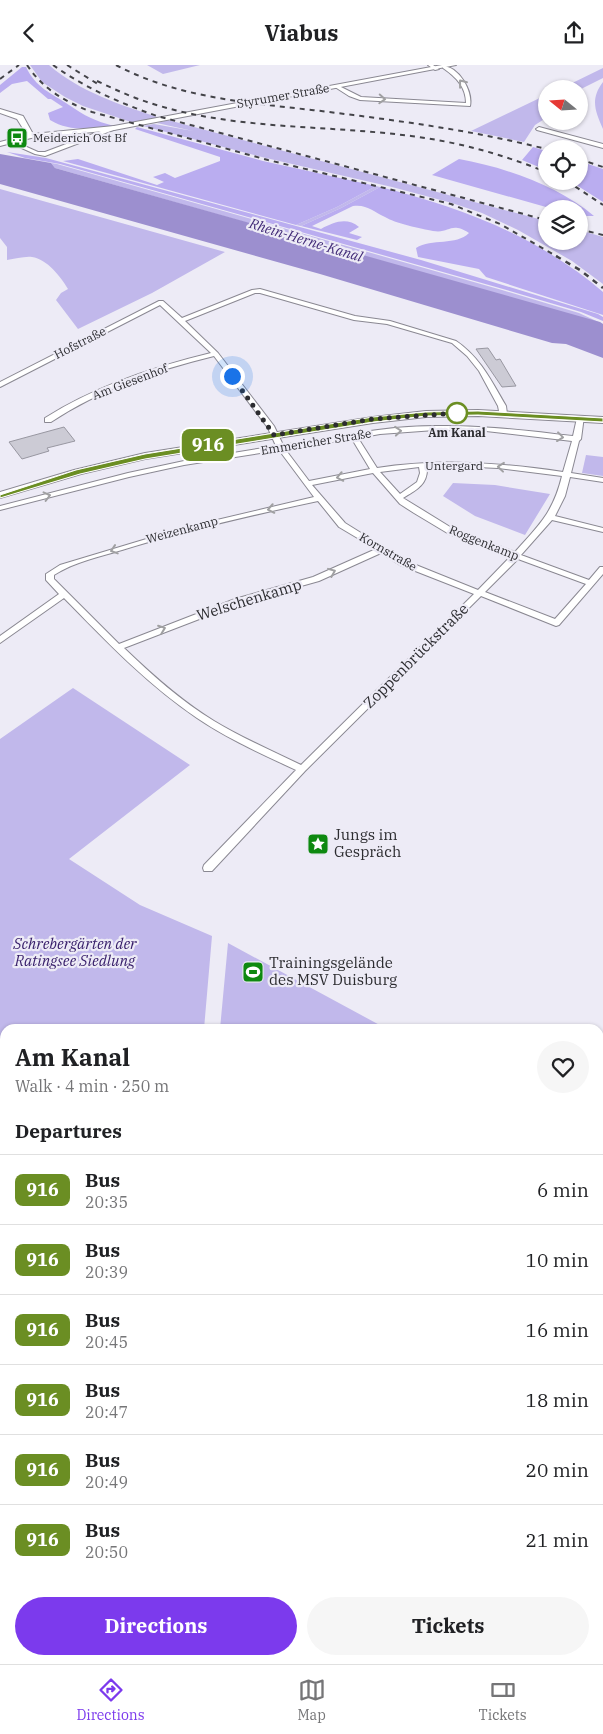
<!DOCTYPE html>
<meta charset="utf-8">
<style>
:root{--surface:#fff;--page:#f6f6f6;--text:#202124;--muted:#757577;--line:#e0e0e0;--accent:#7c3aed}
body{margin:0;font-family:"IBM Plex Serif",serif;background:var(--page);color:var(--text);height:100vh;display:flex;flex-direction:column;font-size:19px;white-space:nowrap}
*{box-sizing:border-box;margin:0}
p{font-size:16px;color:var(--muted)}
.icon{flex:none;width:28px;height:28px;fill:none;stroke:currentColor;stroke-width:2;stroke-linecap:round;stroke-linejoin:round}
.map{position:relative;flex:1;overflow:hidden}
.drawer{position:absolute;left:0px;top:959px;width:604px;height:641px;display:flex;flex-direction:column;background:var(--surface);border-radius:15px 15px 0 0;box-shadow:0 1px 4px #0004}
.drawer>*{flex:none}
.badge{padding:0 10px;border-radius:8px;font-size:18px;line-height:32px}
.needle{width:32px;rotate:288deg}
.buttons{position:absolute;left:538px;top:15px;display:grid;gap:10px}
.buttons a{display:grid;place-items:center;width:50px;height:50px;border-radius:50%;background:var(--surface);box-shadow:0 1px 4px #0004;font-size:25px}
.you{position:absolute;width:25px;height:25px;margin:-12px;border:4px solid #fff;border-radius:50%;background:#1a73e8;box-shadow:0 0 0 8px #1a73e833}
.map>.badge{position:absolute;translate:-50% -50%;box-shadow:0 0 0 2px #fff}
h2{padding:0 15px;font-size:19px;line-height:45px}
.round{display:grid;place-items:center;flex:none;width:52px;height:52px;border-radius:26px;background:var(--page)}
.headline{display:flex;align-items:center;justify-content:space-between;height:85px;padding:0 15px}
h1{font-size:24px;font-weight:700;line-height:38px}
.action{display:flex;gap:10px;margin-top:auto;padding:10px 15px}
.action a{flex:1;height:58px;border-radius:30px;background:var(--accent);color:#fff;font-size:20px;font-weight:700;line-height:58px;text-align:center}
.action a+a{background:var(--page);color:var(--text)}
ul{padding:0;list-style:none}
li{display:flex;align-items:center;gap:15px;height:70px;padding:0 15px;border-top:1px solid var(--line)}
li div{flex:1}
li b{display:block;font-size:19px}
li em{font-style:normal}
li .badge{min-width:55px;font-weight:700;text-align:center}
header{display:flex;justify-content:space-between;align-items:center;height:65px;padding:0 15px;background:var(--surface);font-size:22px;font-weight:700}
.dock{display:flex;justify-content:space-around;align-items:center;height:70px;border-top:1px solid var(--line);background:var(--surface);font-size:14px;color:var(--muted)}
.dock a{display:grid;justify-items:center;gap:2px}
.dock .active{color:var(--accent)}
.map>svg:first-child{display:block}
.green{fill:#c1b8eb}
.forest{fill:#baadf0}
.water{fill:#9c8fcf}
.building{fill:#cccbd5;stroke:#9897a1}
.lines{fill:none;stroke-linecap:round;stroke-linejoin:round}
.street-casing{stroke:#8a8892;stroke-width:2}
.secondary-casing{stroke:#8a8892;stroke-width:2}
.street{fill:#fff;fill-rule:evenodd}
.secondary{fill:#fff;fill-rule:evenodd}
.rail-far1{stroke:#434348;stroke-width:2;stroke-dasharray:5 5;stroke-linecap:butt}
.rail{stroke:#434348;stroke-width:2.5;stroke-dasharray:5.5 5.5;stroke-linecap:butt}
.oneway{stroke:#a0a0a2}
.line{fill:#6b8e23;stroke:#fff}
.walk{stroke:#2c2c30;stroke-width:5;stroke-dasharray:0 9}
.stop-dot{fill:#fff;stroke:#6b8e23;stroke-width:2.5}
.labels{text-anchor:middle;stroke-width:4.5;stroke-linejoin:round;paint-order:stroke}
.far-street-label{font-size:12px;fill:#2c2c30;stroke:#edebf6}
.far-poi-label{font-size:12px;fill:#2c2c30;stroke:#edebf6;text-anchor:start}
.far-stop-label{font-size:12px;font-weight:bold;fill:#2c2c30;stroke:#edebf6}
.far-water-label{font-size:14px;font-style:italic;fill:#422b78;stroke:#edebf6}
.street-label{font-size:15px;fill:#2c2c30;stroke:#edebf6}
.poi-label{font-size:15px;fill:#2c2c30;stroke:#edebf6;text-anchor:start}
.park-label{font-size:15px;font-style:italic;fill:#371e6a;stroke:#edebf6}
</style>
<header><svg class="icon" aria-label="back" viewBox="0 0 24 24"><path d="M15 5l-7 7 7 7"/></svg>Viabus<svg class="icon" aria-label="share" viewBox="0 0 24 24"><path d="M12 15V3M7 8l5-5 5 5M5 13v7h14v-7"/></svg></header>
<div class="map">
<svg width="603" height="1599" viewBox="0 0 603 1599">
<rect width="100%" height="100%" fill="#edebf6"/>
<path class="green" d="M30,0H49C80,27 121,40 160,53L134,58L83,41L65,32L42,17Z
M147,0H200L163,9Z
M603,3V13L579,25L560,24Z
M603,17V64C595,46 590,34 603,17Z
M546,30V53L535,60L524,77L471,66Z
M168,55L546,156V176H579V165L603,172V219L572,196L518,165L482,148L452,138L392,122L266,93L143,61L154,59L193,66L157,58Z
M0,89L57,99L502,225L579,248L603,259L55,103L51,98Z
M376,121L380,122L341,143L301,161L296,160L337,142Z
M0,124L225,187L152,228L78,264L56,235L61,228L68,224C61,212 47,194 32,192C25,191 15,194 7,195V182L0,173Z
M586,390L603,392V411L582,408Z
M453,418L495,420L550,429L525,470L475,451L443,431Z
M73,623L190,700L69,794L140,840L212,871L204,964H5V994L0,998V674Z
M228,878L387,964H220Z
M5,997V1595H74L72,1599H0V1001Z"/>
<path class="forest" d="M22,2H26C36,23 51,28 69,40C85,51 95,56 114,61C91,64 70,67 50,55L48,48L63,42L51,34H48L27,16L12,19L0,28V20Z
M137,62L263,96L376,121L337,142L296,160L63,96L78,94L157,120L164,117L153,112L165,108L175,113L220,96V92L135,64Z
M533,82L546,86V105L522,95Z
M7,87L46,93L421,195L598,249L603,252V256L581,247L503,224L60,99L25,93Z
M459,94C504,102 559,121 594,151H579V144H553L432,110Z
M579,96L603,104V137L570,116H579Z
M380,122C461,142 539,172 603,227V250L486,212L479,204L418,192L416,183C432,173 456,181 469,168C450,156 450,169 433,166C422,164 394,158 385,152C374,147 367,139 353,141L312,161L321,164C334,157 347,152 359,162L349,168L362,172L357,175L301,161L341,143Z"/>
<path class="water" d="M0,89L51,98L55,103L600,257L603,259V293L566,279L552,278L320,209L0,119Z"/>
<path class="building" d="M488,283L496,295L500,294L516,321L502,322L476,284Z
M64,362L75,376L47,383L49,386L22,394L9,377Z"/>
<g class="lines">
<g class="street-casing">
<path id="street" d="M428,0H433L439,4L435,5Z
M443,1C459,2 473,26 470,41L360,35L349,31L335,22L339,21L361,32L466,38C466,22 456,12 443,3Z
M114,61L116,62V64L45,91L35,89L6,76L11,75L38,87H45Z
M539,62L603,79V83L537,65L536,64Z
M260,224L355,251L390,256L456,276C480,292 492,317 506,341L507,349L500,351L498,341L479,306L467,291L452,278L387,259L354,255L260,228H255L185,256L218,288L274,361L283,380C334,372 384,361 436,361C482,360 527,366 573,371L577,353L584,351L581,374L579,376L571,408L603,413V417L570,412L565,431L555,451L603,463V467L552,455L521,490L589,515L600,502H603V509L559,560L556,561L481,531L305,706L212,806H204L203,803L204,800L296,705C262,689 228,674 197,653C147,619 106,576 64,533L0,578V571L59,529L46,515V509L60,500L183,463L314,432L279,385L184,400L129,412L0,445V441L128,408L184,396L276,381L268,363L214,291C157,305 101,324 51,357H45V353C96,321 153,302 211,288L160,240L2,321L0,322V317L159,236H163L182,253L252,225ZM435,365L486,366L572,376L563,407C501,398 440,393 377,403L358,373L380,369ZM352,374L370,404L309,416L285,384ZM456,401L498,403L562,411C553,448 539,460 515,487L455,465L403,433C417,425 428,419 427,402ZM419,402L420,408L417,417L400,429L380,407ZM373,408L400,439L414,448L449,469L511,491L478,525L406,496L345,458L312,420ZM318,436L339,462L376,484L313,512L235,534L119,579L54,514V510C74,497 99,492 122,485C186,465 252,450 318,436ZM381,488L400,500L474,529L301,700C272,686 242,673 214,656C181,636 152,610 124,583L241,538L319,516ZM518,494L586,519L555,554L485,527Z
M87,1595H103L101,1599H85Z"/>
</g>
<g class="secondary-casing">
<path id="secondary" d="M442,0H456L114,65L31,73L0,81V77L27,70L17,54L0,48V44L23,51L33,69L114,61Z
M478,345L603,352V358L478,351L426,352L373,358L145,394L81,409L0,433V427L74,405L145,388L373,352L426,346Z"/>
</g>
<use href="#street" class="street"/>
<use href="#secondary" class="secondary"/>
<path class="rail-far1" d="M27,0C43,24 65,37 92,47L268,95L451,139L500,159L558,192
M53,0C85,23 120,38 157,51L546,155
M67,0L101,21
M116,0C182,35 256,38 329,47C402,56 475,66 546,84
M0,14L19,0
M97,16C118,26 138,35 160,41C241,65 328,60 411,71C458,77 502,89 546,107
M579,94L603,102
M567,116L603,140
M579,164L603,170"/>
<path class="rail" d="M556,191L580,205L603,223"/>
</g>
<defs><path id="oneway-chevron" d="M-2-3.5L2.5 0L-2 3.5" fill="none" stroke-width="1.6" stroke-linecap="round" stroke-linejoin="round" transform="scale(1.25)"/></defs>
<g class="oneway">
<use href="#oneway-chevron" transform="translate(462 18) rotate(-128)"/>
<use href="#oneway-chevron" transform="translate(382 34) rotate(3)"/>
<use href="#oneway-chevron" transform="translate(398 366) rotate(-5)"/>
<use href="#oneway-chevron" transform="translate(560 372) rotate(7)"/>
<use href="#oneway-chevron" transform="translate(501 402) rotate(-174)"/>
<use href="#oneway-chevron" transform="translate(340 412) rotate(169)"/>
<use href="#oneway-chevron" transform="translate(47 431) rotate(-14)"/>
<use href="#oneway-chevron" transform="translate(271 444) rotate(169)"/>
<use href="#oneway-chevron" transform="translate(114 485) rotate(162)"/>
<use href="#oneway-chevron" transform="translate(332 507) rotate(-22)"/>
<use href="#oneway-chevron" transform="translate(162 564) rotate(-21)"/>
</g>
<path class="line" d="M478,346L603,353V357L478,350L426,351L373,357L145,394L80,409L0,433V430L76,405L145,389L373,352L426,347Z"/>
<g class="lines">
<path class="walk" d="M232,311L274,370L373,354L457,348"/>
</g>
<defs>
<g id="bus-square" transform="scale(1.125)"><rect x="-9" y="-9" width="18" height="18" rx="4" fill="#0e8910" stroke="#edebf6"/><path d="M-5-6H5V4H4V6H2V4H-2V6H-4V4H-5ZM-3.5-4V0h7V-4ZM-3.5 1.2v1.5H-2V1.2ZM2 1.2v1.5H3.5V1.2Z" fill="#fff"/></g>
<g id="sight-square" transform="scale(1.125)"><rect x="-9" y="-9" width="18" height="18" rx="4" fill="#0e8910" stroke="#edebf6"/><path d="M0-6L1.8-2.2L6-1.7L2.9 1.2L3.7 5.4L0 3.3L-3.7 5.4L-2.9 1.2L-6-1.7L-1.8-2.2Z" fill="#fff"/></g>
<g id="stadium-square" transform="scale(1.125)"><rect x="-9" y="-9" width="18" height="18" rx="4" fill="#0e8910" stroke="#edebf6"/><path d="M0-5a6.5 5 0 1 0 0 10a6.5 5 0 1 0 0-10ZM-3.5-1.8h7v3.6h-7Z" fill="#fff"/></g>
</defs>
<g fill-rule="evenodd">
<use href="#bus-square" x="17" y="73"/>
<use href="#sight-square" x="318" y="779"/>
<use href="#stadium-square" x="253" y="907"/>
</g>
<circle class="stop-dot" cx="457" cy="348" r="10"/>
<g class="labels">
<g class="far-street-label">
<text transform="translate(283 31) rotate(-10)" y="4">Styrumer Straße</text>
<text transform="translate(80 278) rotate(-27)" y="4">Hofstraße</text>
<text transform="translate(130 317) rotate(-21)" y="4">Am Giesenhof</text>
<text transform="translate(316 377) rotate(-9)" y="4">Emmericher Straße</text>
<text x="454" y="405">Untergard</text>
<text transform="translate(182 465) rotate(-15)" y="4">Weizenkamp</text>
<text transform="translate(484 478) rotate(22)" y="4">Roggenkamp</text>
<text transform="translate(388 487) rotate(30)" y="4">Kornstraße</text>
</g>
<g class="far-poi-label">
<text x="33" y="77">Meiderich Ost Bf</text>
</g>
<g class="far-stop-label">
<text x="457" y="372">Am Kanal</text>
</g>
<g class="far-water-label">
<text transform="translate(306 175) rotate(17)" y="5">Rhein-Herne-Kanal</text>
</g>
<g class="street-label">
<text transform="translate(249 535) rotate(-17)" y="5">Welschenkamp</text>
<text transform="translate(416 591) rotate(-45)" y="5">Zoppenbrückstraße</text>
</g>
<g class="poi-label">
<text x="334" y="775">Jungs im<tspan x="334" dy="17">Gespräch</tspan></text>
<text x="269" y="903">Trainingsgelände<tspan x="269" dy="17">des MSV Duisburg</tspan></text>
</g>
<g class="park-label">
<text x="75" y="884">Schrebergärten der<tspan x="75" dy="17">Ratingsee Siedlung</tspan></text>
</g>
</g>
</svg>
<div class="buttons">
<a><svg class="needle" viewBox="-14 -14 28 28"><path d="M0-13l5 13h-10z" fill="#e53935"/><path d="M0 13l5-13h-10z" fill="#757577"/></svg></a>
<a><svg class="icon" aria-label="locate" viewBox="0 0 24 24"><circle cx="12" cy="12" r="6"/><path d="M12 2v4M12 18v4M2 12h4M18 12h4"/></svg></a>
<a><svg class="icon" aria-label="layers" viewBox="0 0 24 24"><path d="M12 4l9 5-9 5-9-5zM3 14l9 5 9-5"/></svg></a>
</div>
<div class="you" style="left:232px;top:311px"></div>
<b class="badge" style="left:208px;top:380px;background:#6b8e23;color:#fff">916</b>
<section class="drawer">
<div class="headline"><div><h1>Am Kanal</h1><p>Walk · 4 min · 250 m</p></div><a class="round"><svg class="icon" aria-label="heart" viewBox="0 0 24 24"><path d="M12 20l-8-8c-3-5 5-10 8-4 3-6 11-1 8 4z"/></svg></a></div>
<h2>Departures</h2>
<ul>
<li><span class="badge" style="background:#6b8e23;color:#fff">916</span><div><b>Bus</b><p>20:35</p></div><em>6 min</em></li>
<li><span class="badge" style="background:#6b8e23;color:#fff">916</span><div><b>Bus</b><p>20:39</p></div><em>10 min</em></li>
<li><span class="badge" style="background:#6b8e23;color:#fff">916</span><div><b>Bus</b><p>20:45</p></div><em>16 min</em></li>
<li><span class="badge" style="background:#6b8e23;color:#fff">916</span><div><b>Bus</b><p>20:47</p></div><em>18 min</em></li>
<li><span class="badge" style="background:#6b8e23;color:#fff">916</span><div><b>Bus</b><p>20:49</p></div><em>20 min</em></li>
<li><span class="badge" style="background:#6b8e23;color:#fff">916</span><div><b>Bus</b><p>20:50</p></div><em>21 min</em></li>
</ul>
<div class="action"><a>Directions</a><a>Tickets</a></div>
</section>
</div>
<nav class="dock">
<a class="active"><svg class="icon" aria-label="directions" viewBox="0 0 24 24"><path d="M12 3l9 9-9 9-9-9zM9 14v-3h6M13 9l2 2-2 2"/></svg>Directions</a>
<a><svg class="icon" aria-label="map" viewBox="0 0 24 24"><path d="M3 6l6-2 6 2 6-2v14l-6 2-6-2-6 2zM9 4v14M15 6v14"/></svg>Map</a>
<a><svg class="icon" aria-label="tickets" viewBox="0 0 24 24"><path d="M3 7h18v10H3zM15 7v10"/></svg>Tickets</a>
</nav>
